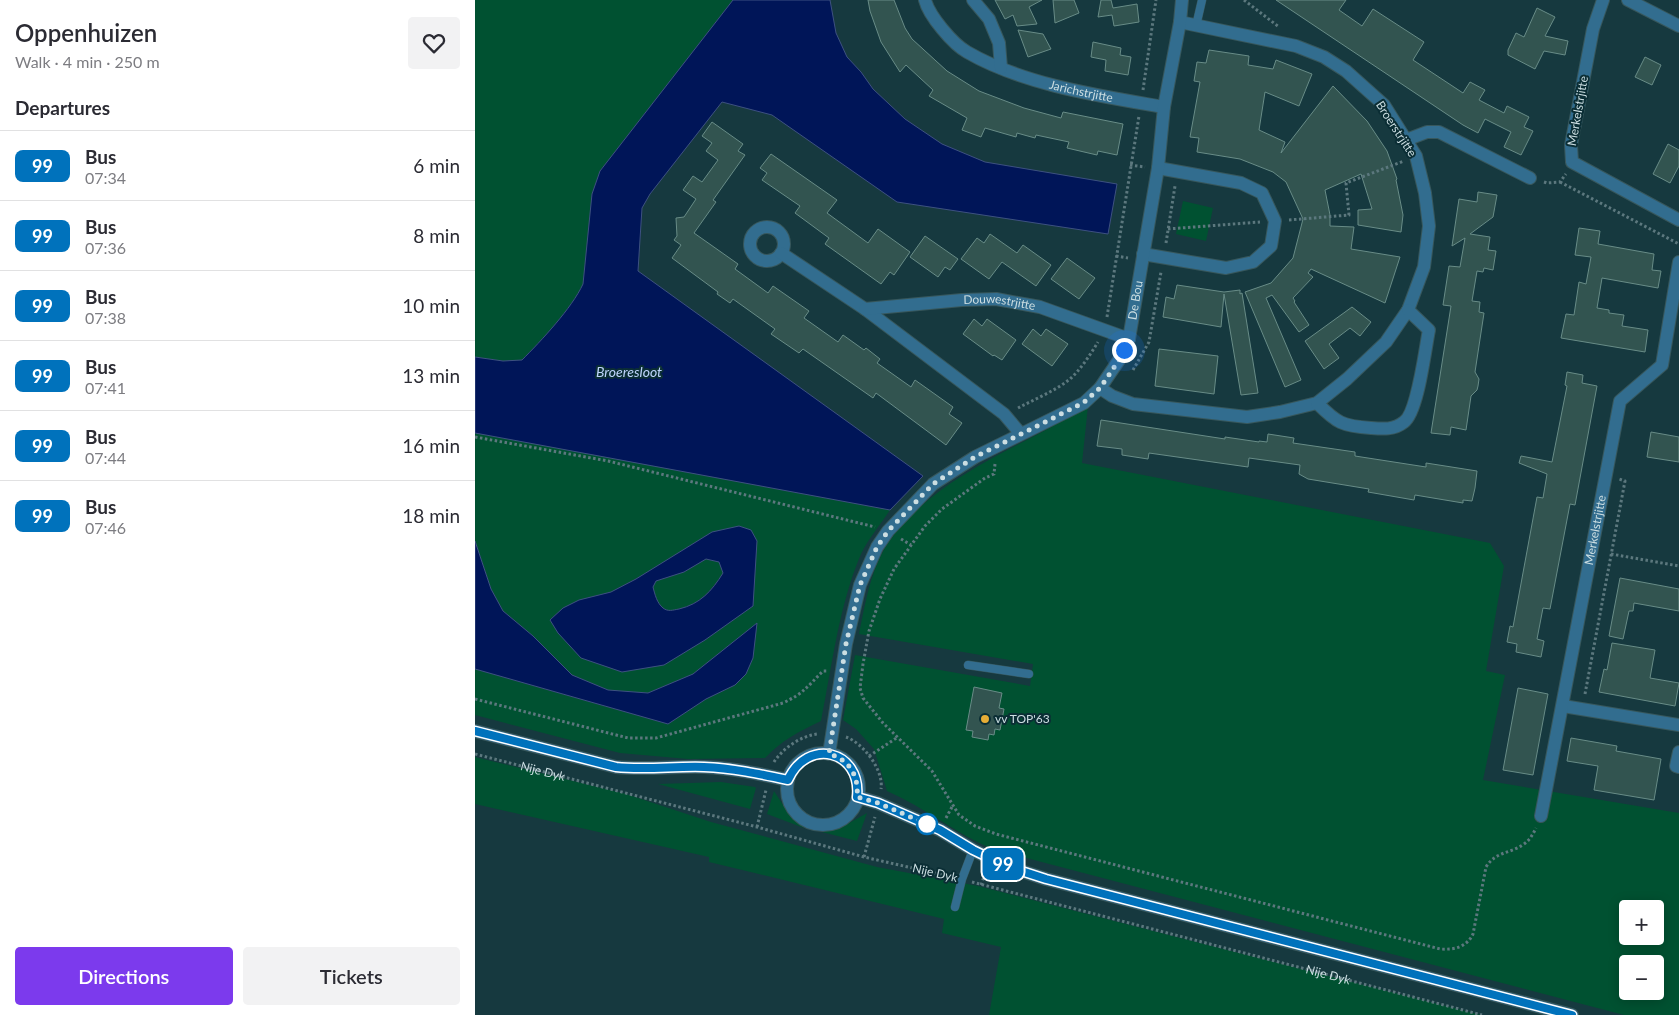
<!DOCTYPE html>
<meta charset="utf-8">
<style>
:root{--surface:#fff;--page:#f2f2f3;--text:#2b2b33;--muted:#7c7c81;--line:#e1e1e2;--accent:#7c3aed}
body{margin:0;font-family:Lato,sans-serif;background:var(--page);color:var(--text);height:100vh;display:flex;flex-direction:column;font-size:19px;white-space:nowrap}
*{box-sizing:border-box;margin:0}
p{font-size:16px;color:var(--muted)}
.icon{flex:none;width:28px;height:28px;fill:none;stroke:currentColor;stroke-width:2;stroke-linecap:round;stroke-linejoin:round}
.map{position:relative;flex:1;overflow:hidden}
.drawer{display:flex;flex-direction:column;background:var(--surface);width:475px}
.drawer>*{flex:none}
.badge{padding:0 10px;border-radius:8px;font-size:18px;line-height:32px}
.fabs{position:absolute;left:1144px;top:900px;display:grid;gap:10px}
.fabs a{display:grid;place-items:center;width:45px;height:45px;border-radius:5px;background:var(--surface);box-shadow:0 2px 12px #0003;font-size:25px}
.you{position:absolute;width:25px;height:25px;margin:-12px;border:4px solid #fff;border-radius:50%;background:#1a73e8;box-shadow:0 0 0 8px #1a73e833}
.map>.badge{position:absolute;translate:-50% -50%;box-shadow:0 0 0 2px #fff}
h2{padding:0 15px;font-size:19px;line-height:45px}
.round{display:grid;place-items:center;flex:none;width:52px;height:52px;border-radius:5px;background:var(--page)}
.head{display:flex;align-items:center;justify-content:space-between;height:85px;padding:0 15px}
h1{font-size:24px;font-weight:600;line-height:38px}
.primary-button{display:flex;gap:10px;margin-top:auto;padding:10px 15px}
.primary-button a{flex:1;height:58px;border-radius:5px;background:var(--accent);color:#fff;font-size:20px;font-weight:600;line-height:58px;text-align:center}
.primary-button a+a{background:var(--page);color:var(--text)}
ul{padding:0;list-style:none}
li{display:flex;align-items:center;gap:15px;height:70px;padding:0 15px;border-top:1px solid var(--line)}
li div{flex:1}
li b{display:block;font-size:19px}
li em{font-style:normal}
li .badge{min-width:55px;font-weight:700;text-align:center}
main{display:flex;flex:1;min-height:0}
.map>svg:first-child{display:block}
.green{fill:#005131;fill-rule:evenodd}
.water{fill:#001558;stroke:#3d5181;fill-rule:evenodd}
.building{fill:#325450;stroke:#688c87}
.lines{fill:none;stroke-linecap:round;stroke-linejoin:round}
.service-casing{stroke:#37575c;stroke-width:9}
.minor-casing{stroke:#37575c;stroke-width:14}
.tertiary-casing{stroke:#37575c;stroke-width:14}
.path{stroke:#5c787e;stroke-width:3;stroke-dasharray:2.5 2.5;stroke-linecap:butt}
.service{stroke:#326d8f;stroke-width:8}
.minor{stroke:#326d8f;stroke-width:12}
.tertiary{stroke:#326d8f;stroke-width:12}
.line-casing{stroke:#fff;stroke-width:11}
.line{stroke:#0072bc;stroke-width:8}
.walk{stroke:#ccdee2;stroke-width:5;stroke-dasharray:0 9}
.poi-dot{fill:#e6ad36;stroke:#0b2e35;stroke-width:2}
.stop-dot{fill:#fff;stroke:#0072bc;stroke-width:2.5}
.labels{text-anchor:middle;stroke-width:4;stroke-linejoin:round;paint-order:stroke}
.street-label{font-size:12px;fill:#ccdee2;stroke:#0b2e35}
.poi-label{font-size:12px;fill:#ccdee2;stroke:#0b2e35;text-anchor:start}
.water-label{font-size:14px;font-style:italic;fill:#bed4fc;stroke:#0b2e35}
</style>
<main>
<section class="drawer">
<div class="head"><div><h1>Oppenhuizen</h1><p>Walk · 4 min · 250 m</p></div><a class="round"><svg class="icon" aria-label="heart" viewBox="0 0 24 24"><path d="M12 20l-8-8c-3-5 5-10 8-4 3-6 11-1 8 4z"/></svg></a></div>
<h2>Departures</h2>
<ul>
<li><span class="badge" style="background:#0072bc;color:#fff">99</span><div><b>Bus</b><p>07:34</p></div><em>6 min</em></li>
<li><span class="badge" style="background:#0072bc;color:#fff">99</span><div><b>Bus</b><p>07:36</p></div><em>8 min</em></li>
<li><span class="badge" style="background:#0072bc;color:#fff">99</span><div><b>Bus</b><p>07:38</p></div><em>10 min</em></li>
<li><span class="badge" style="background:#0072bc;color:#fff">99</span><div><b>Bus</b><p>07:41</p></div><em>13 min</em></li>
<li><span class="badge" style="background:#0072bc;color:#fff">99</span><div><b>Bus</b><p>07:44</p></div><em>16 min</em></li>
<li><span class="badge" style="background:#0072bc;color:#fff">99</span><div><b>Bus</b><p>07:46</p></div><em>18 min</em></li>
</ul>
<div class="primary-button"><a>Directions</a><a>Tickets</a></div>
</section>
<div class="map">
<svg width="1204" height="1015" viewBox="0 0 1204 1015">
<rect width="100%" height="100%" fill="#16393f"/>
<path class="green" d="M0,0H258L125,171L117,194L108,284C97,308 66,341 47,360L28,361L0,357Z
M708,201L738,208L731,241L701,234Z
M613,406L607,463L1015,543L1029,566L1011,671L1030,675L1008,780L1204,813V1015H1149L517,849C480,833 449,807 412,791L399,749L381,729L368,720L380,655L555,686L558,664L384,634C390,605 396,568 413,543C460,475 546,448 613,406ZM1152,909H1180V936H1152ZM1152,964H1180V991H1152Z
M0,433L415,510C406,524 393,539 386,554C364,605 357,666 346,721C323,732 307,740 290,758L213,759L145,753L0,715V669L193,724L231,699L260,685L282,624L218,674L173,693L133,690L97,675L58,636L28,611L16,589L0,541ZM282,541L189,665L75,620L88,608L104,600L136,592L197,559Z
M231,559L244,562L248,573C236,591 225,604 203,609C198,610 193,612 188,608C182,603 180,595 177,587L181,581L192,578Z
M0,757L151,794L236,822L402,867L503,886L1006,1015H514L526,947L467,933L469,919L234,862V857L0,804Z
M246,782L280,787L281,788L275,809L183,784Z
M299,791L314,814L329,828L292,814Z
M392,813L382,841L347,832L367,827Z"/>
<path class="water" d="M258,0H355L361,33L372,57L386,72L398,89L430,119L467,144L510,162L642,184L633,234L422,202L297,115L247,102L175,194L167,208L163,271L448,476L415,510L0,433V357L28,361L47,360C66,341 97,308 108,284L117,194L125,171Z
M264,526L276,530L282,541L278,606L230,640L189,665L147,672L106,658L83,633L75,620L88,608L104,600L136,592L161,579L237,532ZM231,559L244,562L248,573C237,591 225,604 204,609C198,610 193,612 188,608C182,603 180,595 178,587L181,581L209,572Z
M0,541L16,589L28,611L58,636L97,675L133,690L173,693L218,674L282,623L278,658L271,674L260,685L231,699L193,724L0,669Z"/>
<path class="building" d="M393,0H419L430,28L437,39L472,71L504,91L549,108L586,118L588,112L648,124L642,155L623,151L622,155L592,148L594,142L561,135L560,138L542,133L541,137L510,128L506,137L487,130L492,118L454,96L458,90L431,65L425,72L406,42L395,11Z
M520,0H567L554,7L562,24L542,26L538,15L530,19Z
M578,0H599L604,13L580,23Z
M626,0H636L638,8L662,4L664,22L639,26L637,15L623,17Z
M801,0H871L864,10L887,26L898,9L949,42L938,60L988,93L995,82L1010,90L1004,100L1029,113L1032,106L1054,117L1049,127L1058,131L1046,155L1029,147L1036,132L1010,119L1003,133L988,125Z
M1062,8L1080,17L1070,36L1093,41L1090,55L1069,51L1060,69L1033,55V50L1041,33L1049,37Z
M543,30L568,34L576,49L553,57Z
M618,42L646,48L645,55L656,57L653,75L630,71L631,60L616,57Z
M734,50L774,56L773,65L798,69L801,60L837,74L824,106L790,92L784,130L810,142L806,153L858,86L892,121L912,151L922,179L921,180L928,215L926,232L883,225V210L897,209L886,174L850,190L855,215V226L879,227L876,249L925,257L910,303L836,269L833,273L838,277L818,298L820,301L819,302L834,325L824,332L797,295L791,298L826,380L810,387L770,292L796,283L818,258L828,219L811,182L798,172L765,159L722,152L724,138L715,137L725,82L719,81L722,62L731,63Z
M1170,57L1186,65L1177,85L1160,77Z
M237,122L268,144L263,151L270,155L238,200L241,202L219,233L263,264L260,269L293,293L298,286L334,311L329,318L363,342L368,335L389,350L391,348L405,359L402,363L436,387L440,380L478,407L474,414L487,423L471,445L401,393L398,398L328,349L324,353L296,334L300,329L258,299L255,303L242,294L243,292L197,258L206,245L199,240L202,236L201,218L209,217L221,199L208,190L218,176L227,182L243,160L231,151L237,143L227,136Z
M1193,144L1204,150V166L1195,183L1178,174Z
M296,154L362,200L352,213L393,243L403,229L435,252L419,275L415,272L406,284L350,244L354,238L320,213L325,206L287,180L292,173L285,168Z
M1003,192L1022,195L1018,217L995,234L1015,237L1013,250L1021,251L1018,270L1009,268L1008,272L1002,271L997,301L1005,302L1004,312L1009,313L1000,372L1004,379L1003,386L1002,390L996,396L991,430L976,427L975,435L956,433L976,306L968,305L974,266L985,267L990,238L977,246L984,199L1002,202Z
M1104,228L1125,231L1123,244L1179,254L1177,270L1186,271L1183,288L1127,278L1122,308L1134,310V313L1149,315L1147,326L1173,330L1170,352L1086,338L1091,314L1099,315L1104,282L1111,284L1116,257L1100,255Z
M515,234L542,253L548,245L576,265L561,286L527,262L514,279L486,259L502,238L509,243Z
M450,236L483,259L475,270L470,267L463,277L435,257Z
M592,258L620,278L604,299L576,279Z
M702,285L749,292L765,290V294L767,293L783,393L766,395L749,294L746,327L688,317L691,297L699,299Z
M877,307L896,322L885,336L875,328L854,344L864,358L849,369L830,341Z
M499,319L507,326L512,319L541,340L527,360L519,355L518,356L488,334Z
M558,329L566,336L571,329L593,344L577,366L547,344Z
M684,349L743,356L739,394L680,386Z
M1092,372L1108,375L1107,383L1122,386L1100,505L1095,504L1075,609L1068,608L1062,639L1069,641L1066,657L1041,652L1042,644L1032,642L1035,626L1038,627L1062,497L1068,498L1072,474L1044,463L1046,456L1077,462L1092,386L1090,385Z
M626,420L750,439V437L784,442V441L792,442L793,434L819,438L818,443L880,452V456L951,467V463L1002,471L1000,488L997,501L988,500V503L940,495L939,500L893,492L894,489L833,479L824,474L825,465L774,458L773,467L674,453L673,459L647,455V449L622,446Z
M1176,432L1204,437V462L1172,457Z
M1145,578L1204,589V611L1159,603L1158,611H1154L1148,639L1134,636Z
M1137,643L1180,650L1175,678L1204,683L1200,706L1124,692L1129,669L1132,670Z
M499,687L527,693L524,708L529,709L525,730L520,729L519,735L514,734L513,740L497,737L498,731L491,730Z
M1043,688L1073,694L1058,775L1028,770Z
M1096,738L1142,746L1141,751L1186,759L1179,800L1119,790L1123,766L1092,761Z"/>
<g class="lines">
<g class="service-casing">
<path id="service" d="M721,26L727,0
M493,665L554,674
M480,907L487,879L498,850"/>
</g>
<g class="minor-casing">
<g id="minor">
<path id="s3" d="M450,0C454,16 478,44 492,52C549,85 625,96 689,107"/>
<path d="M498,0L514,19L524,43L526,68"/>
<path d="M1128,0L1118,29L1096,145L1097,162L1204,220"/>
<path d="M931,140L952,132H964L1055,178"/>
<circle cx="292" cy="244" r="17"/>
<path d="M306,253L390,309L529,414L545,433"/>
<path d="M668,254L751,268L778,262L796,246L800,221L787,193L766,183L683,168"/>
<path id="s4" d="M390,309L487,300L521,299L565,307L654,339"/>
<path d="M625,388L637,396L658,404L772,417L805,412L842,403L872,379L911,342L933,310L949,267L954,226L950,193L941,156L909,105L871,71L849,57L821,46L705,22"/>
<path d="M842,403C862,423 867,426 896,428C908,429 919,430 929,422C943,412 950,349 954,330L933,310"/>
<path d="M1088,706L1204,725"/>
<path d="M1204,752L1201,766L1204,767"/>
<path id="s5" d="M1066,816L1145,401L1187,365L1204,262"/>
</g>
</g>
<g class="tertiary-casing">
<g id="tertiary">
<path d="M1153,0L1204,26"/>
<path d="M0,731L141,767C170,770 200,766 229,767C258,768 285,774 313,780"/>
<circle cx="348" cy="789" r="36"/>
<path id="s6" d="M354,754L371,644L385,585L402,547L413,531L458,484L500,457L609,403L625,388L644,360L654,339L683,168L689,107L705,22L707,0"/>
<path d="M383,797L403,803L465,830L498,850L531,866L571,879L1097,1015"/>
</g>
</g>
<g class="path">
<path d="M769,0L804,27"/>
<path d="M668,90L681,0"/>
<path d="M655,165L670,167"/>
<path d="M1069,182L1072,183L1085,182L1091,174"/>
<path d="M1085,182L1204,244"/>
<path d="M814,220L874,215L871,183L929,161"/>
<path d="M693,229L785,222"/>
<path d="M691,243L700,186"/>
<path d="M641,256L653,258"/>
<path d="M632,317L664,116"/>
<path d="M658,370L674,342L686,272"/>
<path d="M543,408C560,399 580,391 595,379C606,369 615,355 623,342"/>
<path d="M0,437L133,461L400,527"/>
<path d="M520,464L519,474L510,478L467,509L450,526L419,569L405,599L394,631L388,664L385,688L388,698L408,723L457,771L484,815L500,826L521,834L965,949C979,950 992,947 998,934L1011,867C1021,851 1035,854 1049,844C1055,840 1058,834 1061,828"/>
<path d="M426,539L436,545"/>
<path d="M1136,554L1204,566"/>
<path d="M1110,694L1150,481L1144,479"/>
<path d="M0,699L153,738H181L308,703C329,693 332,687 348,671H353"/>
<path d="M371,737C388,743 409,770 406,789"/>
<path id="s1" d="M0,754L282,827L389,857L477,877"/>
<path d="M394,756L423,737"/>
<path d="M299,762C308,748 326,736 342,734"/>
<path d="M471,818L478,805"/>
<path d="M282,827L291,790"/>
<path d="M389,857L400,817"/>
<path id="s2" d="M497,882L1007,1015"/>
<path d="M506,885L511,871"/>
</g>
<use href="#service" class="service"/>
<use href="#minor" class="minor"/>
<use href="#tertiary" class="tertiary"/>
</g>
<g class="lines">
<g class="line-casing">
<path id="line" d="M0,731L141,767C170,770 200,766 229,767C257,768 285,774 313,780C332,737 387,750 382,797L403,803L465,830L498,850L531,866L571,879L1097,1015"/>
</g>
<use href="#line" class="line"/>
<path class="walk" d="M452,824L403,803L382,797C384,776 375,760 354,754L371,644L385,585L402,547L413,531L458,484L500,457L608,403L625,388L644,360L649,350"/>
</g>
<circle class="poi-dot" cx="510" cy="719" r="5"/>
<circle class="stop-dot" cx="452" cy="824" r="10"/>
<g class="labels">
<g class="street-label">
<text dy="4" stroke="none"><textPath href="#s3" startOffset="189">Jarichstrjitte</textPath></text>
<text transform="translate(1103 111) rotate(-80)" y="4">Merkelstrjitte</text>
<text transform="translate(921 129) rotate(57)" y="4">Broerstrjitte</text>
<text dy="4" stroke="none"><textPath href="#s6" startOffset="588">De Bou</textPath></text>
<text dy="4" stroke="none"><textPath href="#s4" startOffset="135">Douwestrjitte</textPath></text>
<text dy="4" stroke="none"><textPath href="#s5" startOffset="291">Merkelstrjitte</textPath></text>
<text dy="4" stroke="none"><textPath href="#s1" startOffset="70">Nije Dyk</textPath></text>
<text transform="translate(460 873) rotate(13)" y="4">Nije Dyk</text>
<text dy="4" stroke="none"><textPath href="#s2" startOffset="368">Nije Dyk</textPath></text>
</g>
<g class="poi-label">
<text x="520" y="723">vv TOP'63</text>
</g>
<g class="water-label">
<text x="154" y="377">Broeresloot</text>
</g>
</g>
</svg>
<div class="fabs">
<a>+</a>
<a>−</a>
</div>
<div class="you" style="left:649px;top:350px"></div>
<b class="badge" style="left:528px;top:864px;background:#0072bc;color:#fff">99</b>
</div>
</main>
